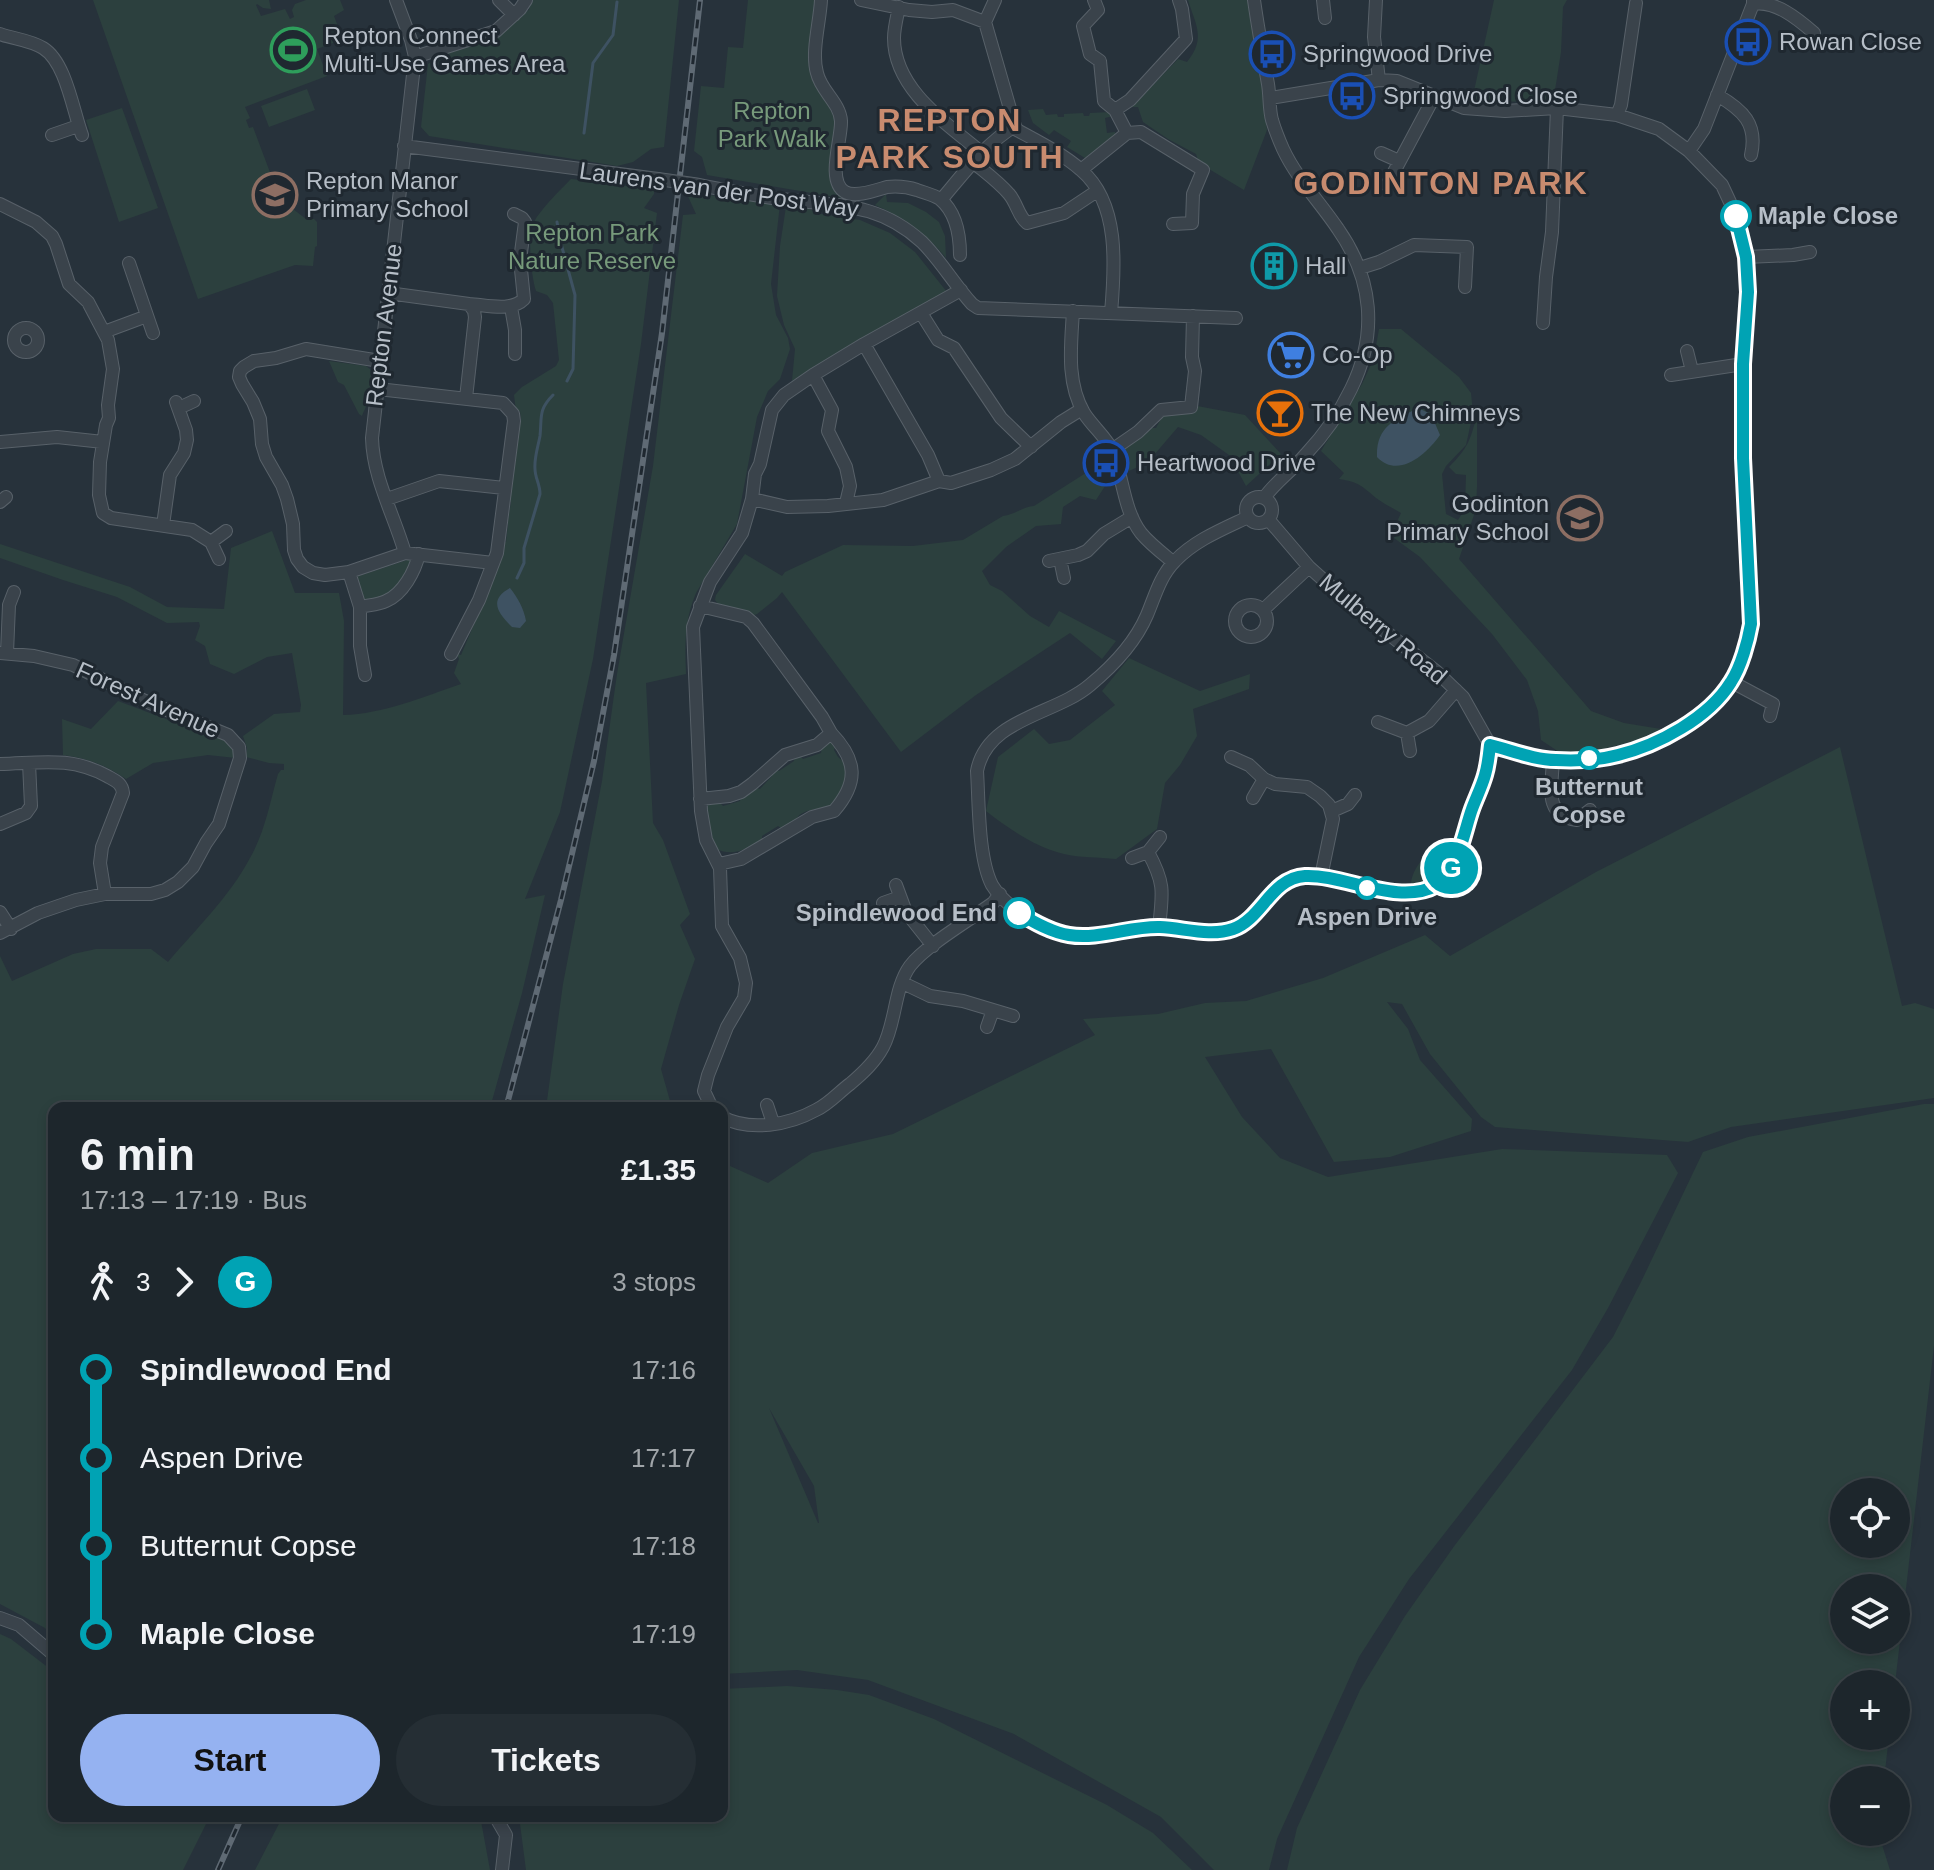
<!DOCTYPE html>
<meta charset="utf-8">
<style>
:root{--surface:#1d262c;--page:#252e34;--text:#f1f3f6;--muted:#a0a5a9;--line:#3b4348;--accent:#95b2f1}
body{margin:0;font-family:Helvetica,sans-serif;background:var(--page);color:var(--text);height:100vh;display:flex;flex-direction:column;font-size:30px;white-space:nowrap}
*{box-sizing:border-box;margin:0}
p{font-size:26px;color:var(--muted)}
.icon{flex:none;width:44px;height:44px;fill:none;stroke:currentColor;stroke-width:2;stroke-linecap:round;stroke-linejoin:round}
.map{position:relative;flex:1;overflow:hidden}
.panel{position:absolute;left:48px;top:1102px;width:680px;height:720px;display:flex;flex-direction:column;background:var(--surface);border-radius:16px;box-shadow:0 4px 12px #0003,0 0 0 2px var(--line)}
.panel>*{flex:none}
.badge{padding:0 16px;border-radius:26px;font-size:28px;line-height:52px}
.buttons{position:absolute;left:1830px;top:1478px;display:grid;gap:16px}
.buttons a{display:grid;place-items:center;width:80px;height:80px;border-radius:50%;background:var(--surface);box-shadow:0 4px 12px #0003,0 0 0 2px var(--line);font-size:40px}
.map>.badge{position:absolute;translate:-50% -50%;box-shadow:0 0 0 4px #fff}
.legs{display:flex;align-items:center;gap:12px;height:88px;padding:0 32px;font-size:26px}
.legs p{margin-inline-start:auto}
.headline{display:flex;align-items:center;justify-content:space-between;height:136px;padding:0 32px}
h1{font-size:44px;font-weight:700;line-height:60px}
.primary-button{display:flex;gap:16px;margin-top:auto;padding:16px 32px}
.primary-button a{flex:1;height:92px;border-radius:48px;background:var(--accent);color:#111;font-size:32px;font-weight:700;line-height:92px;text-align:center}
.primary-button a+a{background:var(--page);color:var(--text)}
ul{padding:0 32px;list-style:none}
li{display:flex;align-items:center;gap:28px;height:88px;font-size:30px}
li i{display:grid;place-items:center;width:12px;height:100%;margin:0 10px;background:currentColor}
li i::after{content:'';width:20px;height:20px;margin:-10px;border:6px solid;border-radius:50%;background:var(--surface)}
li p{margin-inline-start:auto}
li:first-child i{background:linear-gradient(#0000 50%,currentColor 0)}
li:last-child i{background:linear-gradient(currentColor 50%,#0000 0)}
.map>svg:first-child{display:block}
.green{fill:#2c403e;fill-rule:evenodd}
.water{fill:#3e5262}
.lines{fill:none;stroke-linecap:round;stroke-linejoin:round}
.stream{stroke:#3e5262;stroke-width:3}
.street-casing{stroke:#586169;stroke-width:14}
.street{stroke:#3a434b;stroke-width:12}
.rail-casing{stroke:#5f6a74;stroke-width:6}
.rail{stroke:#1f2830;stroke-width:3;stroke-dasharray:9;stroke-linecap:butt}
.street-bridge-casing{stroke:#586169;stroke-width:14;stroke-linecap:butt}
.street-bridge{stroke:#3a434b;stroke-width:12}
.line-1-casing{stroke:#fff;stroke-width:18}
.line-1{stroke:#00a3b4;stroke-width:12}
.stop-1-dot{fill:#fff;stroke:#00a3b4;stroke-width:4}
.labels{text-anchor:middle;stroke-width:6;stroke-linejoin:round;paint-order:stroke}
.poi-label{font-size:24px;fill:#b6bec7;stroke:#1f2830;text-anchor:start}
.park-label{font-size:24px;fill:#779a7b;stroke:#1f2830}
.street-label{font-size:24px;fill:#b6bec7;stroke:#1f2830}
.stop-label{font-size:24px;font-weight:bold;fill:#b6bec7;stroke:#1f2830}
.district-label{font-size:32px;font-weight:bold;letter-spacing:2px;fill:#c88b6f;stroke:#1f2830}
</style>
<div class="map">
<svg width="1934" height="1870" viewBox="0 0 1934 1870">
<rect width="100%" height="100%" fill="#27323b"/>
<path class="green" d="M93,0H269L271,9L263,8L257,4L256,5L261,16L285,9L290,19L294,17L292,10L295,4L306,0H340L344,10L334,16L342,37L345,36L346,38L317,49L327,76L245,107L250,118L246,120L249,128L253,127L280,199L306,219H314L317,222V246L315,247L313,266L295,265L198,299Z
M531,0H679L664,147L651,149L633,162L617,166L429,136L421,127L428,64L434,60V55L529,10Z
M748,0H817L816,81L834,117L837,140L832,164L841,198L707,175L702,157L694,151L701,86L724,88L728,47L743,48Z
M1188,0H1248L1261,79L1267,130L1244,190L1199,163L1196,154L1168,139L1143,122L1138,107H1132L1178,59L1187,62C1206,38 1196,26 1188,0Z
M1494,0H1567L1563,7L1561,52L1553,103L1472,100Z
M307,89L315,110L269,127L261,106Z
M122,108L158,208L119,222L86,120Z
M1043,109L1046,115L1057,114L1058,117H1064V114L1083,113L1084,116H1089L1090,113L1111,112L1113,116L1105,118L1107,133L1115,132L1116,138L1085,158L1067,147L1071,141L1054,130L1049,135L1033,123L1028,110Z
M571,179L651,189L654,191V194L644,208L657,213L641,344L593,659L560,812L525,899L545,895L522,993L490,1108H54V1637L45,1628L0,1604V956L12,981L73,954L96,949H151L168,962C196,929 230,896 250,858C265,832 270,802 278,774L281,770H284V764L269,763L246,757L247,748L243,736L274,714L300,712L301,705L292,653L267,657L234,674L210,664L205,646L195,640L200,626L199,622L167,623L117,597L63,580L0,558V544L130,587L167,607L224,609L231,548L272,531L295,593H339L344,621L343,715C383,714 423,697 461,684L454,673L459,659L457,654L461,655L499,565L503,542H506L508,524L505,523V520H508L511,502L508,501L509,480L513,479L517,421H521L520,411H516L514,395L522,387L556,366L559,360L553,303L547,295L536,291C531,275 527,237 534,222C540,210 561,189 571,179Z
M686,192L780,204L771,284L776,315L788,338L790,349L780,379L768,391L757,417L737,524L696,593C684,622 685,644 686,674L646,683L653,823L663,840L690,914L680,925L695,959L679,1005L661,1069L672,1108H546L563,984L602,781L617,674L653,466L683,215L696,214Z
M886,194L887,202L908,203L926,212L939,222L945,236L946,258C926,233 904,218 875,205Z
M787,200L821,214L860,220L890,233L915,252L947,292L792,381L795,349L784,325L777,296L780,246Z
M1379,329H1401L1459,377L1471,393L1473,413L1466,445L1446,466L1442,474L1446,514L1458,520L1465,509L1466,475L1456,474L1449,467C1468,448 1470,441 1477,415V486L1476,509L1459,559L1591,711L1624,723L1661,729L1637,740L1592,752L1562,754L1541,740L1538,711L1527,680L1492,634L1420,557L1394,538L1403,526L1396,524L1401,513C1393,508 1384,504 1376,498C1362,486 1359,482 1339,479L1344,473L1321,451L1362,384L1374,358Z
M329,361L366,366L370,369C372,378 371,394 367,404C366,408 363,412 362,416L359,414L344,385L338,382Z
M1197,406L1245,415L1281,454L1246,486L1229,455L1201,435L1178,427L1148,462L1129,471L1122,449L1150,428H1156L1163,415Z
M1103,462L1107,483L1096,500L1080,496L1063,507L1061,524L1036,526L1006,547L982,571L990,585L1002,591L1030,616L1049,627L1059,611L1116,641L1102,659L1070,633L976,695L901,752L782,592L777,598L757,614L751,616L719,605L715,600L716,595L745,554L782,576L785,572L843,545L913,546L963,540L1003,516C1015,515 1021,507 1034,506Z
M407,560H412C408,576 392,596 375,600C371,601 366,600 361,600L356,577Z
M1129,658L1200,691L1250,674L1249,689L1193,709L1197,736L1180,765L1165,783L1157,829L1116,859C1099,857 1080,858 1064,854C1035,847 1009,829 986,811L998,757L1034,729L1049,744L1070,740L1115,705L1102,691Z
M118,701L211,736C225,734 234,745 236,758L208,755L153,763L126,779C106,765 87,758 63,755L62,719L91,729Z
M830,741L836,744L834,750L838,757L845,763C848,782 843,792 830,807C816,810 800,808 794,823L781,828L778,826L762,836V840C746,850 732,857 714,848L704,813L708,804L719,802L723,806L740,801L742,795L754,787L760,789L772,776L771,771L774,768L779,771L794,761L795,756L799,755L803,759L821,753L822,746Z
M1840,747L1902,1006L1915,1003L1934,1009V1098L1731,1127L1688,1142L1495,1127L1481,1117L1430,1054L1402,1004L1387,1002L1408,1029L1420,1060L1472,1119L1471,1131L1390,1157L1334,1162L1271,1049L1205,1057L1242,1117L1280,1158L1328,1177L1502,1149L1667,1155L1678,1173L1608,1308L1572,1370L1409,1579L1359,1657L1277,1839L1269,1870H1214L1161,1817L1014,1734L868,1680L797,1670L722,1674V1178L730,1166L768,1183L812,1153L893,1134L1095,1035L1083,1019L1158,1014L1205,1003L1246,1001L1323,978L1425,935L1450,956L1596,872ZM769,1408L814,1486L819,1523H818Z
M1442,844L1452,849C1443,880 1440,879 1411,888C1410,870 1424,857 1437,845Z
M1924,1104H1934V1346L1895,1684H1844V1736H1889L1884,1780H1844V1832H1878L1890,1870H1287L1297,1828L1360,1690L1405,1616L1455,1545L1613,1337L1641,1282L1703,1152L1748,1137ZM1844,1492H1896V1544H1844ZM1896,1588V1640H1844V1588Z
M0,1634L11,1639L54,1672V1816H210L183,1870H0Z
M787,1686L837,1690L869,1695L934,1719L1107,1805L1153,1833L1192,1870H526L519,1816H722V1689Z
M351,1816H469L481,1821L490,1870H255L282,1818L328,1819Z"/>
<path class="water" d="M1418,408L1431,414L1440,435C1426,455 1398,479 1377,457C1376,427 1394,420 1418,408Z
M510,588C518,598 524,609 526,621L520,628L512,627C498,613 488,600 510,588Z"/>
<g class="lines">
<path class="stream" d="M584,133L593,63L613,35L617,2
M557,222L560,240L575,295L573,369L567,381
M517,578L524,563V548L540,494C540,484 535,478 535,469C534,458 538,447 540,436C542,417 538,410 553,395"/>
<g class="street-casing">
<path id="street" d="M396,0L411,40L415,57L372,438C373,478 394,515 405,553
M499,0L514,15
M821,0C820,22 811,52 817,73C821,91 840,103 841,121C842,138 826,181 845,192C856,198 876,190 887,187C897,186 908,187 917,190C925,193 934,195 940,199C957,213 960,236 960,255
M861,0L909,10L932,12L953,10L985,22
M995,0L985,22L1015,126L1017,130C1039,142 1063,154 1081,170C1120,203 1115,267 1111,313
M1094,0L1098,10L1083,26L1090,54L1100,61L1104,101L1115,110L1127,133
M1254,0C1258,28 1263,56 1268,84C1270,96 1269,109 1272,120C1275,130 1279,140 1283,149C1297,179 1320,202 1338,229C1373,279 1378,334 1351,389C1340,412 1323,436 1306,454C1293,470 1276,481 1264,498
M1323,0L1325,18
M1376,0L1374,37L1379,80
M1753,4C1775,0 1798,19 1814,33
M899,7C897,17 894,28 894,38C894,89 946,123 982,153
M0,34C14,39 30,40 43,48C66,62 73,111 82,135
M415,57L496,31L520,9L526,0
M1717,95C1743,110 1758,124 1751,155
M1270,98L1379,80L1397,81L1464,108L1505,111L1557,108L1617,115L1659,129L1689,151L1722,185L1736,215L1746,257L1748,292L1743,364V458L1751,624C1748,641 1741,666 1732,681C1712,715 1653,748 1616,756C1597,760 1574,761 1555,760C1533,759 1510,750 1490,745
M1115,110L1130,100L1186,39L1182,9L1179,0
M1617,115L1621,105L1636,3
M52,135L78,126
M404,146L658,179
M1689,151L1704,129L1753,4V0
M1381,153L1399,161
M973,162C985,172 999,182 1009,194C1017,203 1018,216 1027,223L1064,213L1097,191
M1081,170L1127,133L1141,132L1203,170L1193,194L1192,223L1173,224
M693,184C725,190 758,197 790,200C843,206 880,204 922,242C941,261 954,284 972,304L978,308L1236,318
M1387,185L1434,97
M941,200C964,173 985,144 1015,126
M0,204L36,222L52,236L56,244L69,284L88,302L108,340L113,369L108,405L109,418L106,425L100,462L99,495L103,513L111,518L192,530L211,542L219,559
M1746,257L1793,255L1810,252
M129,263L153,333
M1360,268L1379,262L1414,245L1467,247L1465,287
M388,293L469,304L474,311L475,317L466,398
M469,304C487,305 511,312 524,299L520,260L525,222L522,218L514,214
M511,307L515,330V354
M1073,311C1071,345 1066,382 1084,413C1092,426 1108,439 1113,452C1123,478 1124,511 1141,533C1150,544 1162,553 1173,562
M921,313L938,340L954,348L1001,418L1031,447
M1543,323L1546,277L1552,232L1557,108
M14 340a12 12 0 1 1 24 0a12 12 0 1 1-24 0Z
M104,332L147,316
M864,344L928,455L939,481
M1687,351L1692,371
M380,361L306,349L276,358L254,361L244,367L240,371L239,377L242,384L253,402L260,419L262,444L266,457L282,485L287,499L293,524L294,550L297,559L303,567L313,573L325,575L349,572L405,553L493,563
M813,375L832,410L828,431L846,467L850,486L846,503
M1671,375L1743,364
M378,389L503,403L513,414L514,421L497,553L479,600L451,654
M179,408L194,401
M0,442L57,437L103,442
M1112,450L1138,432L1161,410L1191,407L1195,371L1192,357L1193,316
M1246 510a13 13 0 1 1 26 0a13 13 0 1 1-26 0Z
M387,499L439,481L504,488
M752,499L787,507L828,506L883,500L939,481L951,483L991,470L1015,459L1061,422L1082,409
M0,502L6,497
M1248,517C1223,529 1195,540 1175,561C1160,576 1155,596 1147,615C1135,643 1113,666 1090,685C1055,715 987,718 977,771C979,802 978,858 992,885C999,897 1015,910 1027,918C1042,927 1060,935 1078,936C1104,937 1130,928 1157,927C1182,926 1210,939 1235,928C1262,917 1270,883 1301,877C1340,870 1397,909 1437,884C1458,871 1465,831 1473,809C1477,797 1482,786 1486,775C1488,765 1489,754 1490,745
M1268,519L1309,567L1348,602L1437,672L1463,697L1490,745
M163,525L170,475L184,453L187,440L186,430L176,402
M211,542L226,531
M1060,559L1064,578
M1049,561L1078,555L1087,551L1104,534L1132,517
M349,572L360,607V646L365,675
M1235 621a16 16 0 1 1 32 0a16 16 0 1 1-32 0Z
M700,606L746,617L753,623L822,717L831,733
M360,607C368,605 378,605 386,601C403,594 415,571 419,554
M1263,610L1309,567
M0,653L34,656L73,665L145,701L228,735L239,747L240,758L219,824L206,843L193,867L178,882L165,890L151,894H105L76,900L38,913L0,933
M7,653L9,605L14,592
M1732,682L1773,704L1770,716
M1378,722L1407,733L1429,721L1456,690
M1407,733L1410,751
M1231,757L1249,765L1264,779L1275,784L1307,787L1320,796L1329,805L1333,819L1321,877
M1553,760C1552,786 1543,816 1577,820L1590,810
M0,764C40,763 70,756 107,776C116,781 122,783 123,793L102,847L100,863L105,894
M1253,798L1264,779
M700,799L729,796L741,792L752,784L785,755L817,745L831,733C857,760 859,782 834,811L812,817L741,859L719,864
M1332,811L1348,804L1355,795
M0,824L26,813L31,806L29,763
M1148,852C1165,883 1163,892 1159,927
M1132,858L1148,852L1160,837
M896,885L906,912L933,946
M883,903L900,897
M0,912L11,929
M903,983L930,996L963,1001L1013,1016
M987,1027L993,1010
M767,1105L773,1123
M712,1108L704,1091L708,1075L727,1027L744,998L746,983L740,958L722,926L720,868L706,840L701,811L693,627L710,582L742,533L752,499L755,474L760,464L772,410L784,395L813,375L864,344L961,290
M722,1117C750,1132 789,1125 816,1110C829,1104 839,1092 850,1084C863,1073 875,1062 883,1047C896,1023 894,988 910,966C925,946 971,919 993,903L1000,894
M0,1618L19,1625L54,1655
M495,1816L506,1835L502,1870"/>
</g>
<use href="#street" class="street"/>
<g class="rail-casing">
<path id="rail" d="M506,1108L561,900L594,761L614,655L662,333L700,0
M218,1870L242,1816"/>
</g>
<use href="#rail" class="rail"/>
<g class="street-bridge-casing">
<path id="street-bridge" d="M658,179L693,184"/>
</g>
<use href="#street-bridge" class="street-bridge"/>
</g>
<g class="lines">
<g class="line-1-casing">
<path id="line-1" d="M1019,913C1035,923 1051,932 1069,935C1099,940 1130,926 1160,927C1184,928 1210,937 1233,929C1262,919 1271,878 1305,876C1344,874 1399,907 1437,885C1458,872 1464,831 1472,809C1476,798 1482,786 1485,775C1488,765 1489,755 1490,745C1511,750 1534,760 1556,760C1576,761 1599,760 1618,755C1658,745 1709,718 1731,682C1741,667 1748,641 1751,624L1743,458V364L1748,292L1746,257L1736,216"/>
</g>
<use href="#line-1" class="line-1"/>
</g>
<defs>
<g id="bus-ring" transform="scale(2.3)"><circle r="9.5" fill="#1f2830" stroke="#1a4fb4" stroke-width="1.5"/><path d="M-5-6H5V4H4V6H2V4H-2V6H-4V4H-5ZM-3.5-4V0h7V-4ZM-3.5 1.2v1.5H-2V1.2ZM2 1.2v1.5H3.5V1.2Z" fill="#1a4fb4"/></g>
<g id="stadium-ring" transform="scale(2.3)"><circle r="9.5" fill="#1f2830" stroke="#2e9e5b" stroke-width="1.5"/><path d="M0-5a6.5 5 0 1 0 0 10a6.5 5 0 1 0 0-10ZM-3.5-1.8h7v3.6h-7Z" fill="#2e9e5b"/></g>
<g id="school-ring" transform="scale(2.3)"><circle r="9.5" fill="#1f2830" stroke="#8d6e63" stroke-width="1.5"/><path d="M0-5L7-2L0 1L-7-2ZM-4 1L0 2.5L4 1V4Q0 6-4 4Z" fill="#8d6e63"/></g>
<g id="building-ring" transform="scale(2.3)"><circle r="9.5" fill="#1f2830" stroke="#0f9aa8" stroke-width="1.5"/><path d="M-4-6H4V6H1V3H-1V6H-4ZM-2.5-4.3h1.7v1.8h-1.7ZM.8-4.3h1.7v1.8H.8ZM-2.5-1h1.7V.8h-1.7ZM.8-1h1.7V.8H.8Z" fill="#0f9aa8"/></g>
<g id="supermarket-ring" transform="scale(2.3)"><circle r="9.5" fill="#1f2830" stroke="#3f7fe0" stroke-width="1.5"/><path d="M-6-5.5h2.5l.6 2H6L4.5 2H-2.5L-4.4-4H-6ZM-1.5 3.2a1.3 1.3 0 1 0 .1 0ZM3 3.2a1.3 1.3 0 1 0 .1 0Z" fill="#3f7fe0"/></g>
<g id="bar-ring" transform="scale(2.3)"><circle r="9.5" fill="#1f2830" stroke="#e8710a" stroke-width="1.5"/><path d="M-6-5H6L.8 .8V4.5H3.5V6h-7V4.5H-.8V.8Z" fill="#e8710a"/></g>
</defs>
<g fill-rule="evenodd">
<use href="#bus-ring" x="1748" y="42"/>
<use href="#stadium-ring" x="293" y="50"/>
<use href="#bus-ring" x="1272" y="54"/>
<use href="#bus-ring" x="1352" y="96"/>
<use href="#school-ring" x="275" y="195"/>
<use href="#building-ring" x="1274" y="266"/>
<use href="#supermarket-ring" x="1291" y="355"/>
<use href="#bar-ring" x="1280" y="413"/>
<use href="#bus-ring" x="1106" y="463"/>
<use href="#school-ring" x="1580" y="518"/>
</g>
<g class="stop-1-dot">
<circle cx="1736" cy="216" r="14"/>
<circle cx="1589" cy="758" r="10"/>
<circle cx="1367" cy="888" r="10"/>
<circle cx="1019" cy="913" r="14"/>
</g>
<g class="labels">
<g class="poi-label">
<text x="324" y="44">Repton Connect<tspan x="324" dy="28">Multi-Use Games Area</tspan></text>
<text x="1779" y="50">Rowan Close</text>
<text x="1303" y="62">Springwood Drive</text>
<text x="1383" y="104">Springwood Close</text>
<text x="306" y="189">Repton Manor<tspan x="306" dy="28">Primary School</tspan></text>
<text x="1305" y="274">Hall</text>
<text x="1322" y="363">Co-Op</text>
<text x="1311" y="421">The New Chimneys</text>
<text x="1137" y="471">Heartwood Drive</text>
<text x="1549" y="512" text-anchor="end">Godinton<tspan x="1549" dy="28">Primary School</tspan></text>
</g>
<g class="park-label">
<text x="772" y="119">Repton<tspan x="772" dy="28">Park Walk</tspan></text>
<text x="592" y="241">Repton Park<tspan x="592" dy="28">Nature Reserve</tspan></text>
</g>
<g class="street-label">
<text transform="translate(719 190) rotate(8)" y="8">Laurens van der Post Way</text>
<text transform="translate(384 325) rotate(-83)" y="8">Repton Avenue</text>
<text transform="translate(1383 629) rotate(40)" y="8">Mulberry Road</text>
<text transform="translate(148 700) rotate(24)" y="8">Forest Avenue</text>
</g>
<g class="stop-label">
<text x="1758" y="224" text-anchor="start">Maple Close</text>
<text x="1589" y="795">Butternut<tspan x="1589" dy="28">Copse</tspan></text>
<text x="997" y="921" text-anchor="end">Spindlewood End</text>
<text x="1367" y="925">Aspen Drive</text>
</g>
<g class="district-label">
<text x="950" y="131">REPTON<tspan x="950" dy="37">PARK SOUTH</tspan></text>
<text x="1441" y="194">GODINTON PARK</text>
</g>
</g>
</svg>
<div class="buttons">
<a><svg class="icon" aria-label="locate" viewBox="0 0 24 24"><circle cx="12" cy="12" r="6"/><path d="M12 2v4M12 18v4M2 12h4M18 12h4"/></svg></a>
<a><svg class="icon" aria-label="layers" viewBox="0 0 24 24"><path d="M12 4l9 5-9 5-9-5zM3 14l9 5 9-5"/></svg></a>
<a>+</a>
<a>−</a>
</div>
<b class="badge" style="left:1451px;top:868px;background:#00a3b4;color:#fff">G</b>
<section class="panel">
<div class="headline"><div><h1>6 min</h1><p>17:13 – 17:19 · Bus</p></div><b>£1.35</b></div>
<div class="legs"><svg class="icon" aria-label="walk" viewBox="0 0 24 24"><circle cx="13" cy="4" r="2"/><path d="M13 8l-2 6 4 7M11 14l-3 7M7 12l3-4h3l4 4"/></svg>3<svg class="icon" aria-label="forward" viewBox="0 0 24 24"><path d="M9 5l7 7-7 7"/></svg><b class="badge" style="background:#00a3b4;color:#fff">G</b><p>3 stops</p></div>
<ul>
<li><i style="color:#00a3b4"></i><b>Spindlewood End</b><p>17:16</p></li>
<li><i style="color:#00a3b4"></i><span>Aspen Drive</span><p>17:17</p></li>
<li><i style="color:#00a3b4"></i><span>Butternut Copse</span><p>17:18</p></li>
<li><i style="color:#00a3b4"></i><b>Maple Close</b><p>17:19</p></li>
</ul>
<div class="primary-button"><a>Start</a><a>Tickets</a></div>
</section>
</div>
